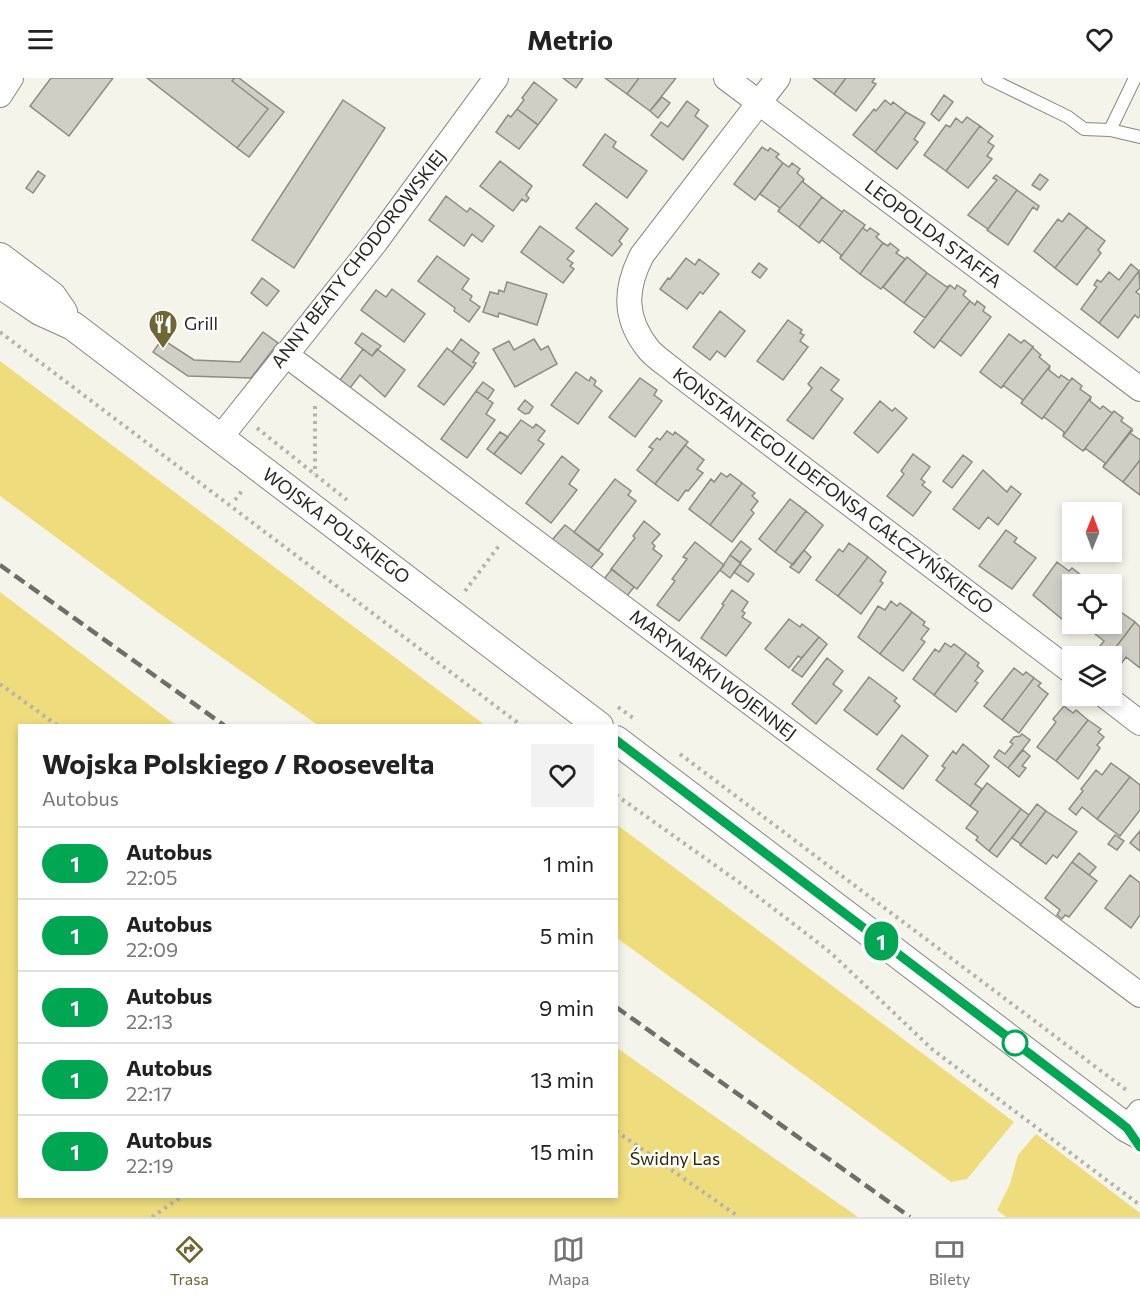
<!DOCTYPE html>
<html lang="pl">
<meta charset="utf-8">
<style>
:root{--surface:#fff;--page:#f2f2f2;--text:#222;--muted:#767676;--line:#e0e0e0;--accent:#6f6633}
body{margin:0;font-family:Commissioner,sans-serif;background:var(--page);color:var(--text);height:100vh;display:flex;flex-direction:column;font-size:22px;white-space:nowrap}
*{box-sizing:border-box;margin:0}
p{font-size:20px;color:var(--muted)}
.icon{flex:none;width:33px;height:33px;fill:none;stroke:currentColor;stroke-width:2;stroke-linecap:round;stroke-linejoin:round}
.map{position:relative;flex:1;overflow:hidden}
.details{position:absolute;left:18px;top:646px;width:600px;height:474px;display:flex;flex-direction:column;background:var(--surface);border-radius:0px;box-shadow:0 3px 9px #0003}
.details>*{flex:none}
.badge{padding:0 12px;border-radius:20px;font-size:21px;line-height:39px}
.needle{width:39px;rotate:1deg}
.fabs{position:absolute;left:1062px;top:424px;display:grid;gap:12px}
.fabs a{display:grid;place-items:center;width:60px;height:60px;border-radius:0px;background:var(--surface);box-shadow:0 3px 9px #0003;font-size:30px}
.map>.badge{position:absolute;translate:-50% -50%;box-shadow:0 0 0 3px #fff}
.round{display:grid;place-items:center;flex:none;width:63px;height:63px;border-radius:0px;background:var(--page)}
.overview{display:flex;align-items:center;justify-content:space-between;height:102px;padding:0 24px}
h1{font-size:28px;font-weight:700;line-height:45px}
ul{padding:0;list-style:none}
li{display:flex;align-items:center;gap:18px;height:72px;padding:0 24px;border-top:2px solid var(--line)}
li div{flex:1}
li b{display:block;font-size:22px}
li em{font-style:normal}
li .badge{min-width:66px;font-weight:700;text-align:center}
header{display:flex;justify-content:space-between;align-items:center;height:78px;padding:0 24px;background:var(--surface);font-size:27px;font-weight:700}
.menu{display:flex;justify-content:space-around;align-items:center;height:84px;border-top:2px solid var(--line);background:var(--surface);font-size:16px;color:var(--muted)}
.menu a{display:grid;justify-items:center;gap:3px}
.menu .selected{color:var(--accent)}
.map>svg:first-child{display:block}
.green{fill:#efdd7d}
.building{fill:#d0cfc6;stroke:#8d8c83;stroke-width:1.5}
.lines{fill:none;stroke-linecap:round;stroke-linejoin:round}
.service-casing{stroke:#89877f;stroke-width:14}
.minor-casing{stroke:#89877f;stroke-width:26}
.tertiary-casing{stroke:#89877f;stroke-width:30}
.path{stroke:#b5b4ac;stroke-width:4;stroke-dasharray:3 4.5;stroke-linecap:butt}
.service{stroke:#fff;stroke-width:12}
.minor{stroke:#fff;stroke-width:24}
.tertiary{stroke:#fff;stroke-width:28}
.rail{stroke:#6f6f69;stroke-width:4.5;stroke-dasharray:12 6;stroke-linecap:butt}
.line-casing{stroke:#fff;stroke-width:14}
.line{stroke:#00a651;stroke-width:9}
.stop-dot{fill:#fff;stroke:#00a651;stroke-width:3}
.labels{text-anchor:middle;stroke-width:5;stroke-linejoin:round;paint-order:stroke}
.street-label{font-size:18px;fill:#262622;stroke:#fff}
.poi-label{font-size:18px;fill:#262622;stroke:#fff;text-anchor:start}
.park-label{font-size:18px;fill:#322a00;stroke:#fff}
</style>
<header><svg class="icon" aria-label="menu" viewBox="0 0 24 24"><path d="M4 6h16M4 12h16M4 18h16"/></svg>Metrio<svg class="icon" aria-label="heart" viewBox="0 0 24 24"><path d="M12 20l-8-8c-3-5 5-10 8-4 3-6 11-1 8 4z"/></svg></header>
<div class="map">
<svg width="1140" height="1139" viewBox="0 0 1140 1139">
<rect width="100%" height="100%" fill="#f5f4ea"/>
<path class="green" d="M0,283L486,648H319L159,535L0,418Z
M0,514L177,648H20V1119H616L617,970L858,1139H0Z
M616,746L1014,1044L967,1101L951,1104L617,860Z
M1036,1056L1140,1135V1139H1006L997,1132L1010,1106L1018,1077Z"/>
<path class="building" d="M51,0H113L69,58L30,28Z
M147,0H235L232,3L268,31L237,70Z
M235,0H239L284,34L249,79L237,70L268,31L232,3Z
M563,0H583L576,10Z
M605,0H639L627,16Z
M639,0H676L650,33L627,16Z
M813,0H846L834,16Z
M846,0H875L872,4L876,6L856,33L834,16Z
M534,4L557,22L538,47L517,31L524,22L522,20Z
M944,17L953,24L939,43L931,36Z
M662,19L670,25L658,40L650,33Z
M343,22L385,50L294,190L252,162Z
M885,22L891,27L893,24L906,34L875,74L853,57L874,31L876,33Z
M687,23L699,32L695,38L708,48L683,82L651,57L661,44L668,49Z
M517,31L538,47L519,71L496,54L508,37L511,39Z
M906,34L925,45L914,61L918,64L897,91L875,74Z
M967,39L980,48L946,93L924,77L946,47L950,49L956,40L962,45Z
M980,48L993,58L988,64L994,68L987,78L992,81L968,110L946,93Z
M605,56L616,64L613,69L647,93L627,120L583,87Z
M762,69L768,73L770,70L779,76L776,79L783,85L755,122L734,106Z
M500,83L532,108L526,117L529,120L526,124L522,121L513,133L480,108Z
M783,85L789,89L792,85L800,91L797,95L804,101L778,133L780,130L760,116Z
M38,93L45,98L33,115L26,110Z
M1040,96L1048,102L1040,112L1032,107Z
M996,97L1017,112L988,151L968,137L997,102L993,100Z
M804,101L803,104L822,119L799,149L778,133Z
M1017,112L1039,128L1037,132L1033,129L1008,167L987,152Z
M446,118L467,134L470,130L494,148L482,164L472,156L464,168L429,142Z
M822,119L842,134L844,132L819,165L799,149Z
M596,125L628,151L619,163L622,166L612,178L576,150Z
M844,132L865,147L840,180L841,177L822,162L819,165Z
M1069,135L1087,149L1055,190L1034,173L1058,141L1062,144Z
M865,147L863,150L867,153L870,150L879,156L876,159L883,165L860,196L840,180Z
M540,148L574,173L567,181L573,185L570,188L574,191L563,205L521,174Z
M1087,149L1105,163L1098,172L1101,175L1077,207L1055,190Z
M883,165L888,168L890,165L899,172L896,175L905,181L881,211L860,196Z
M437,178L469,201L462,211L472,218L470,222L480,229L469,244L454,233L455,230L418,203Z
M907,179L927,195L904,225L883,209Z
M686,180L695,187L699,181L719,196L703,216L700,214L687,231L660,211L668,200L670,201Z
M759,185L767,191L760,200L752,194Z
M1131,186L1139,193L1099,245L1081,231L1097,209L1094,207L1097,202L1101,204L1109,194L1119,202Z
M1139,193L1140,210L1136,214L1140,217V238L1138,240L1135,237L1118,260L1099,245Z
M927,195L947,209L950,207L925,240L904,225Z
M262,200L279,213L267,228L251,215Z
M507,204L547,216L537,247L499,235L498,239L483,234L490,214L498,216L499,212L504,214Z
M950,207L955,211L957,207L966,213L963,217L970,223L934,270L914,254Z
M392,211L425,236L404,264L361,232L376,212L386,219Z
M970,223L975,227L977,223L985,229L983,233L991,239L961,278L940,262Z
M720,233L745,253L725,279L717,273L710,282L693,269Z
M788,242L802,252L800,255L804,257L800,263L808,269L783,302L757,283Z
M263,254L278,265L251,300L188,298L153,274L162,261L194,282L240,284Z
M362,255L381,268L372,278L355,265Z
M1009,256L1021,265L1024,262L1033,269L1001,310L980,294Z
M461,261L479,275L473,284L476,285L473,290L452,274Z
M534,261L541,272L548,268L557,286L515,309L493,271L509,263L514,272Z
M1033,269V270L1041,277L1039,279L1050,288L1021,325L1023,322L1004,308L1001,310Z
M447,270L473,290L444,327L418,308Z
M363,271L372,278L377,271L405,292L385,319L360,297L350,310L340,302Z
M1050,288L1049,292L1059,300L1061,297L1070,303L1072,300L1042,341L1021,325Z
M821,289L839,302L831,312L843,321L813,361L787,342L812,310L808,306Z
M576,294L589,303L591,299L596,303L594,307L602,313L578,346L551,327Z
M640,300L657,312L654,317L662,323L635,359L609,339Z
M1072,300L1082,308L1080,311L1091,319L1063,358L1064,354L1044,339L1042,341Z
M483,304L494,312L488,321L476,313Z
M476,313L493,325L486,336L495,342L467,380L441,361Z
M1091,319L1090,323L1100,331L1103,328L1112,335L1114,333L1083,373L1063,358Z
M525,322L533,329L529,335L525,336L518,331Z
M880,323L892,333L895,330L907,340L878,375L854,355Z
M1114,333L1123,340L1121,343L1132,351L1103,389L1105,385L1086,371L1083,373Z
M521,342L533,350L536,346L545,353L538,362L544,366L521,396L494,376Z
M1133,352L1130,355L1140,362V382L1123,404L1103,389L1130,355Z
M667,353L673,357L675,354L688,364L655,406L637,392L653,371L649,369L657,360L660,362Z
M500,354L508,359L494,376L487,371Z
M685,367L704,382L697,391L703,395L688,413L686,412L678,423L655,406Z
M913,376L930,389L921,401L925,404L922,407L931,414L913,438L887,418L904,396L901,393Z
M963,377L972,384L952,410L943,403Z
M562,378L579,392L569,406L577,412L551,445L526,425Z
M1140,382V417L1123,404Z
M983,392L1007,414L1011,408L1021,416L998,447L988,439L979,451L953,431Z
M721,395L727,399L730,396L742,405L710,447L689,431L711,401L714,404Z
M615,401L631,413L628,417L636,423L598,473L574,454Z
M742,405L755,415L752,418L758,423L751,432L754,435L732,464L710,447Z
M790,421L806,433L775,474L759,461Z
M806,433L823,447L793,487L775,474Z
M644,443L660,456L652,465L655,468L653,471L662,478L637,511L611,491L635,460L633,458Z
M565,447L603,476L590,491L552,462Z
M1006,452L1017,460L1014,464L1036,480L1012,511L979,488Z
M741,463L751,471L740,485L730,477Z
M695,464L724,487L679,543L657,527L675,503L672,501L687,481L683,479Z
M849,465L868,479L838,518L816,502L839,471L843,474Z
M804,472L811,479L799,495L790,489Z
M730,477L741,485L730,500L720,492Z
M868,479L886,494L880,503L883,505L861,536L838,518Z
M1057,484L1069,493L1072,490L1091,505L1089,507H1072V529L1063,542L1033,517Z
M740,486L754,496L748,504L734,494Z
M612,491L634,509L626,519L603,502Z
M732,512L748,524L742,533L745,535L742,539L751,545L726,578L701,560L724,527L722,526Z
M891,523L897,528L900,525L912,534L880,576L858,559L878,528L885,532Z
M1112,528L1135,544L1110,577L1099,569L1104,563L1090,552L1095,546H1112Z
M912,534L925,544L923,547L929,551L921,561L925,564L903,593L880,576Z
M789,541L800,549L802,546L819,559L805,576L801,580L798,578L789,590L765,571Z
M1135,544L1140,549V590L1126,579L1121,586L1110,577Z
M819,559L827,566L802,599L792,592Z
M945,565L951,569L954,566L966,575L934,617L913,601L935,571L939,574Z
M966,575L979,585L977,588L983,593L975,603L978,605L956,634L934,617Z
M827,580L843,593L833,606L842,613L816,646L792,626Z
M1014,590L1023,597L1026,594L1034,600L1002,642L984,628Z
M869,599L897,620L894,623L900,628L877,657L844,632Z
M1034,600L1041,605L1038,608L1048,616L1019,655L1002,642Z
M1064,628L1073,635L1076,632L1088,642L1056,683L1037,669L1056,644L1053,641Z
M1088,642L1101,651L1098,654L1104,659L1097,667L1100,670L1078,701L1056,683Z
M1022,656L1030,662L1008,690L994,679L999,672L1005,676L1013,666L1010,664L1014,659L1020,658Z
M902,657L928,678L903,711L877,691Z
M963,666L989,688L975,706L982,711L970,728L936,702L945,690L942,688L953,673L956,676Z
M1023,672L1030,678L1022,688L1026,690L1019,699L1008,690Z
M1111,685L1130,699L1097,741L1082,729L1076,737L1069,731L1083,713L1081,711L1096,692L1102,697Z
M1130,699L1140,707V732L1120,758L1097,741Z
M987,705L1021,731L989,773L976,762L978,759L966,750L978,734L970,728Z
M1037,726L1046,733L1021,766L1012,760Z
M1021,731L1029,737L997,779L989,773Z
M1046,733L1077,754L1057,780L1053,777L1046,786L1020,767Z
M1140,753V773L1130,765Z
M1115,757L1124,763L1117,772L1108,766Z
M1079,775L1096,789L1089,797L1072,784Z
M1072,784L1097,803L1069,839L1065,837L1062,841L1057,837L1060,832L1045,820Z
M1130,797L1140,805V837L1131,850L1105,830Z"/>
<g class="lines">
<g class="service-casing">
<path id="service" d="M988,0L1068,39L1084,51L1110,52L1135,0
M1110,52L1140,59"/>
</g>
<g class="minor-casing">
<path id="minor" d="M726,0L1140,311
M778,0L642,177C624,212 624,241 649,272C657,281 669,288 678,296L1072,594
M0,17L11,0
M285,276L1140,917
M220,360L375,165L496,0
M1105,618L1140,645
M1127,1050L1140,1034"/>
</g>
<g class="tertiary-casing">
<path id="tertiary" d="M0,179L52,218L63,234
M0,206L40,233L73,248L599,648
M616,662L1127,1050L1140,1057"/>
</g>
<path class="path" d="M0,254L522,648
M315,328V396
M257,350L347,422
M235,422L244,410
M465,513L501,465
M0,606L58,648
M618,629L636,642
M680,676L1129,1014
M616,717L740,805L808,857L831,875L933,972L1140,1127
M616,1053L739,1139
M152,1139L181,1119"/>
<use href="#service" class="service"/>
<use href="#minor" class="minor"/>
<use href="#tertiary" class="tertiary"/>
<path class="rail" d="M0,487L225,648
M616,929L910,1139"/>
</g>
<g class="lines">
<g class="line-casing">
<path id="line" d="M616,662L1117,1042L1127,1050L1140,1069"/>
</g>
<use href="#line" class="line"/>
</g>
<defs>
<g id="restaurant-pin" transform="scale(1.5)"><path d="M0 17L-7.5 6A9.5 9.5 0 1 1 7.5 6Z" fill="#6f6633" stroke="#fff"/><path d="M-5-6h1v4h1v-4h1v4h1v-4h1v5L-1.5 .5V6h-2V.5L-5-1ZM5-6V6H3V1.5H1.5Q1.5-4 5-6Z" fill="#fff"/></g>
</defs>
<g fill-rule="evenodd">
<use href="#restaurant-pin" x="163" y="246"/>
</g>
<circle class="stop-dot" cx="1015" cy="965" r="12"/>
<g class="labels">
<g class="street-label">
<text transform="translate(933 156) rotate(37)" y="6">LEOPOLDA STAFFA</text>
<text transform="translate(359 181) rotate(-52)" y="6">ANNY BEATY CHODOROWSKIEJ</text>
<text transform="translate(833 413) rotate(37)" y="6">KONSTANTEGO ILDEFONSA GAŁCZYŃSKIEGO</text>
<text transform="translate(336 448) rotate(37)" y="6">WOJSKA POLSKIEGO</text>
<text transform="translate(713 597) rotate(37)" y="6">MARYNARKI WOJENNEJ</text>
</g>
<g class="poi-label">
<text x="184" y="252">Grill</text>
</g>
<g class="park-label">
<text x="675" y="1087">Świdny Las</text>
</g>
</g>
</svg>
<div class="fabs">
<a><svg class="needle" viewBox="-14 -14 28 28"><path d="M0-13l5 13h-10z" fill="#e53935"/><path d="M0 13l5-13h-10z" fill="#767676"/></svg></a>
<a><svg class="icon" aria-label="locate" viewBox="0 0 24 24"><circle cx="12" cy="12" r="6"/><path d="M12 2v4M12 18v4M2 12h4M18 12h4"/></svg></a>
<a><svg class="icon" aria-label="layers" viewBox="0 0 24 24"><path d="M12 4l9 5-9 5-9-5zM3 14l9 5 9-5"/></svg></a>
</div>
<b class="badge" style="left:881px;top:863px;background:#00a651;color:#fff">1</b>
<section class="details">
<div class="overview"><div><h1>Wojska Polskiego / Roosevelta</h1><p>Autobus</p></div><a class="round"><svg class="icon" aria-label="heart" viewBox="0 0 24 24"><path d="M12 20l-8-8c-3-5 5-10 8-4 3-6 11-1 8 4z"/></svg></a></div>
<ul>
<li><span class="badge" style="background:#00a651;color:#fff">1</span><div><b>Autobus</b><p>22:05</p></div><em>1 min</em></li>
<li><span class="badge" style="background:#00a651;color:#fff">1</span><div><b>Autobus</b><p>22:09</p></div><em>5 min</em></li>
<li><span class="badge" style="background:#00a651;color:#fff">1</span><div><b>Autobus</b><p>22:13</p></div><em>9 min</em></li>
<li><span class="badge" style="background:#00a651;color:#fff">1</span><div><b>Autobus</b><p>22:17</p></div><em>13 min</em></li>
<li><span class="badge" style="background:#00a651;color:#fff">1</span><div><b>Autobus</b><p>22:19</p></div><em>15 min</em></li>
</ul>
</section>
</div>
<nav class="menu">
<a class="selected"><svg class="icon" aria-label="directions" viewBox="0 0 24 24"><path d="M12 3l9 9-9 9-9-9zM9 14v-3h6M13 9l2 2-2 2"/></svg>Trasa</a>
<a><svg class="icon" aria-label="map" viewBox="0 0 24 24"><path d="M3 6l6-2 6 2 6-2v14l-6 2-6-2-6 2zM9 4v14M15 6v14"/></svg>Mapa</a>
<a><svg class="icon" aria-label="tickets" viewBox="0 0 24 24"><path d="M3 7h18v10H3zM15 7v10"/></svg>Bilety</a>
</nav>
